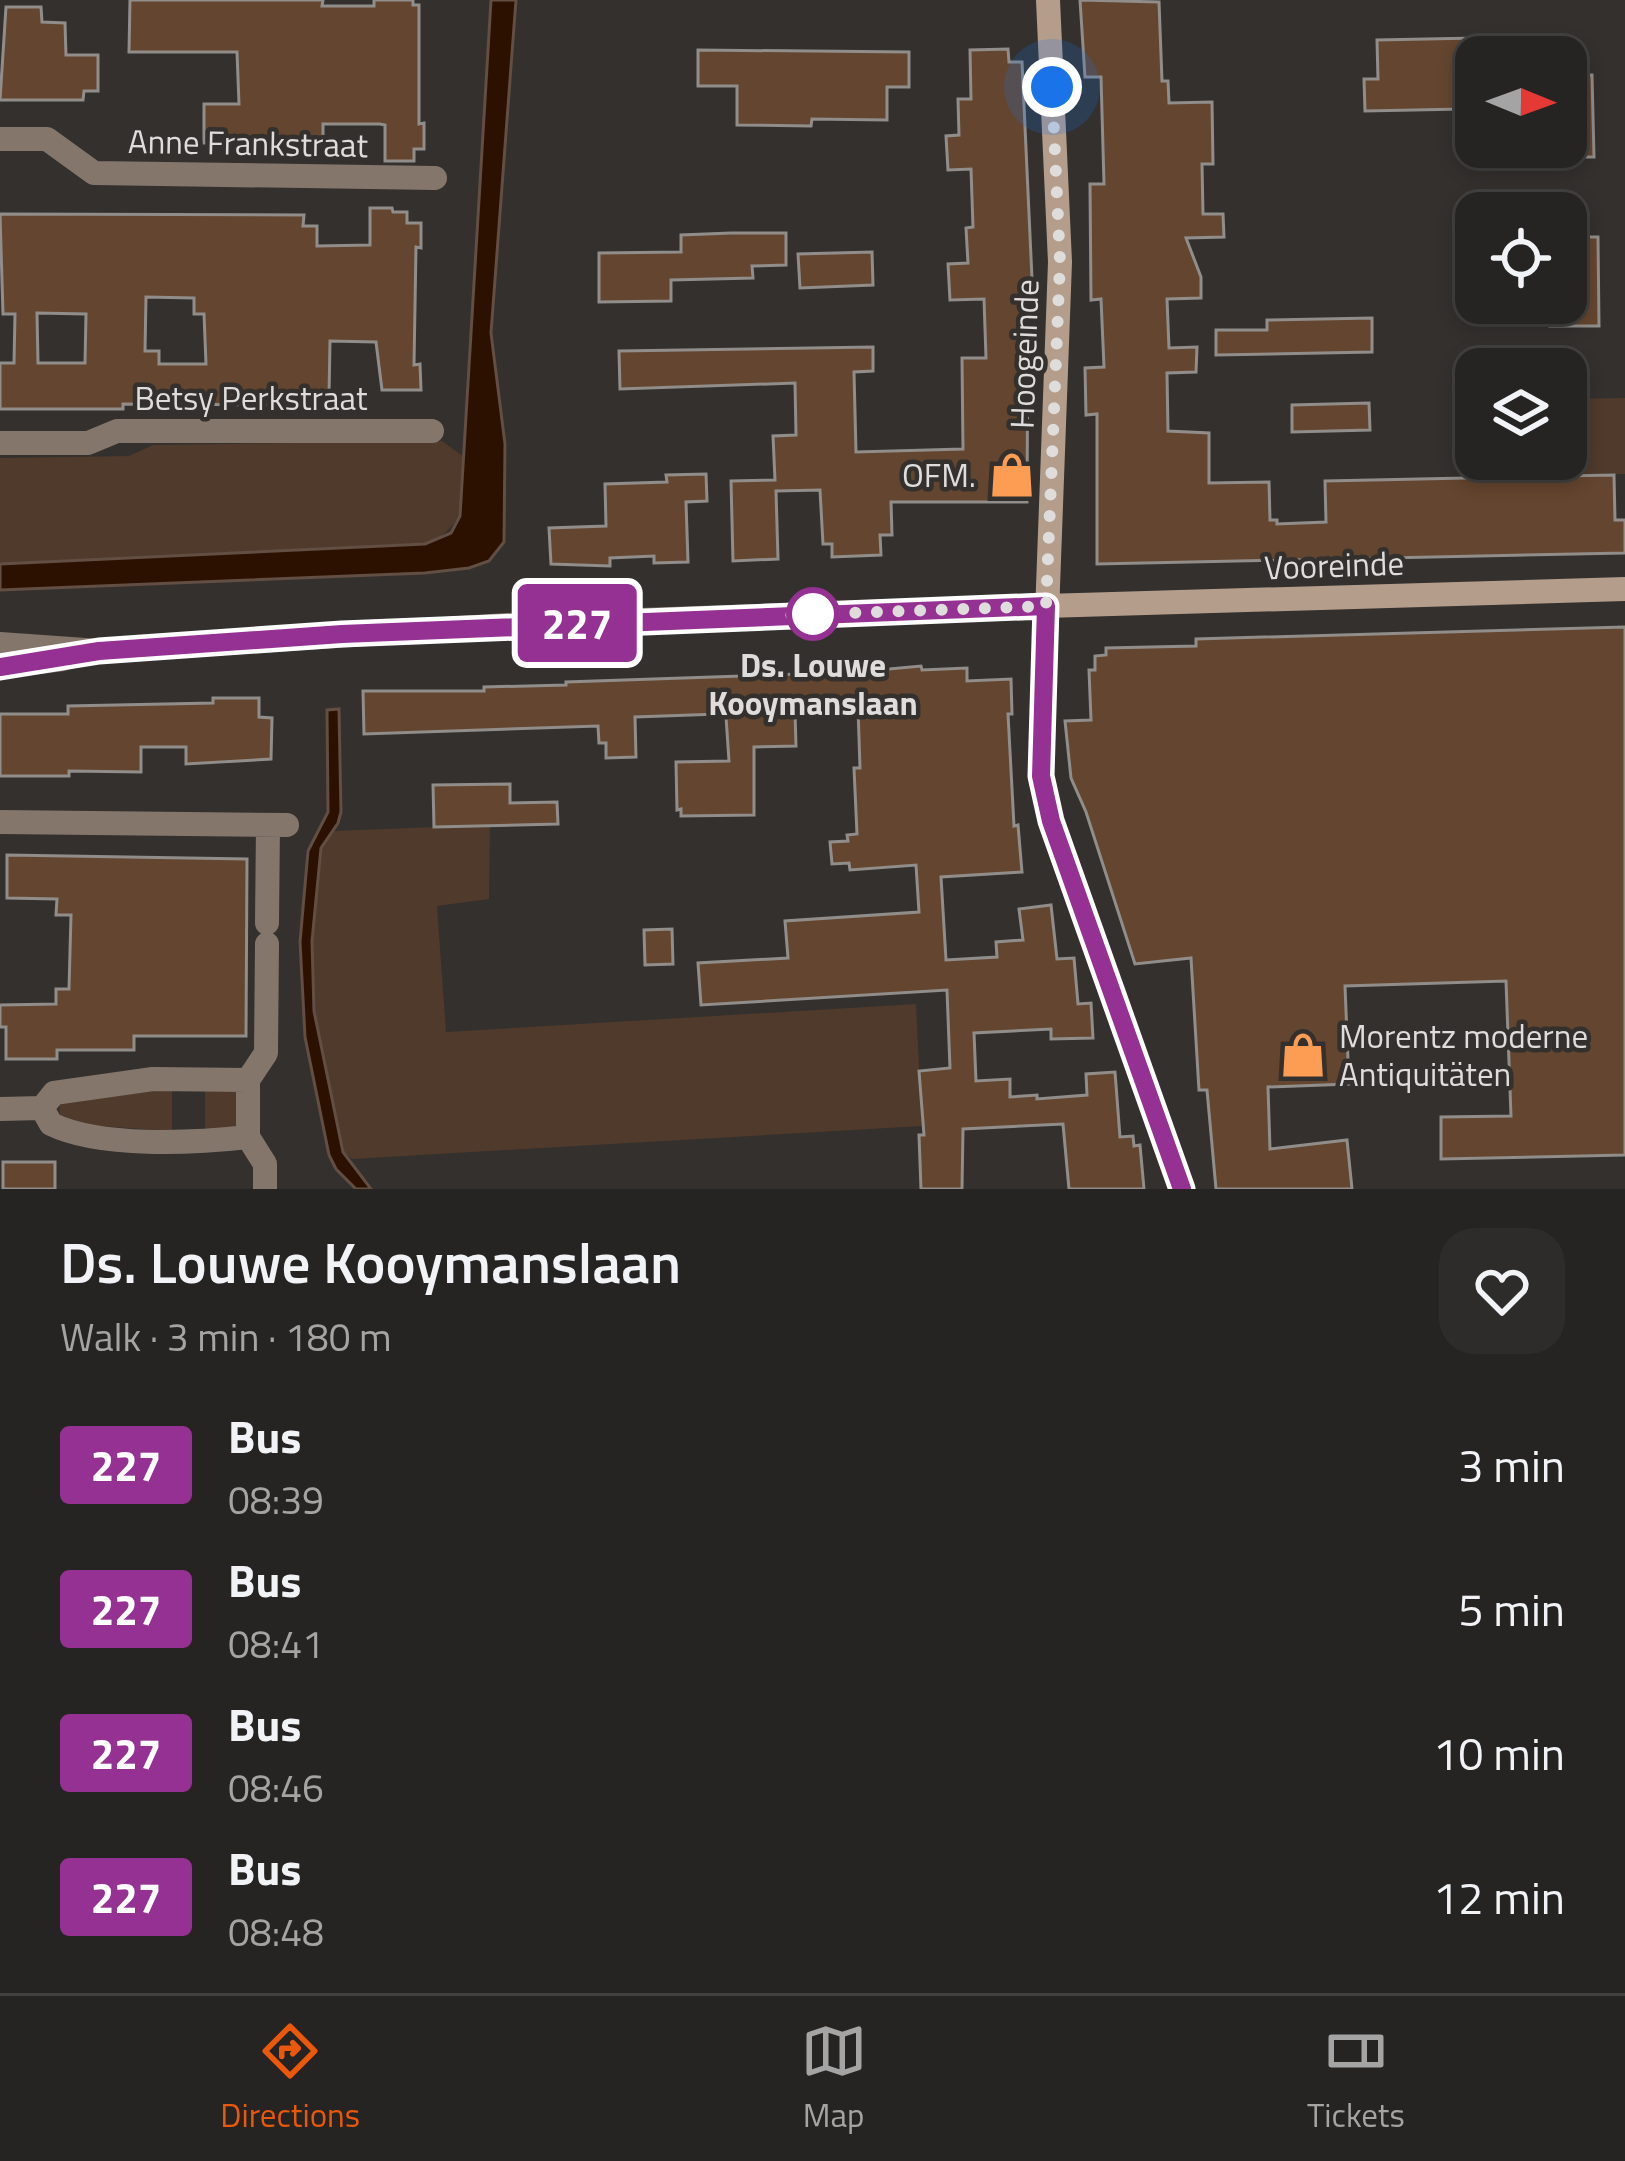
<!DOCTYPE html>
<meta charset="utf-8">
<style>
:root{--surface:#262422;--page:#2e2c2a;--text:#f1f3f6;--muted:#a4a4a5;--line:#424140;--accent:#ea580c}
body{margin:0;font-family:"Titillium Web",sans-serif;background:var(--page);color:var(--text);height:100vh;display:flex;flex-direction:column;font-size:45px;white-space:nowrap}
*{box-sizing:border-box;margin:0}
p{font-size:39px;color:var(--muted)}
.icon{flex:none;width:66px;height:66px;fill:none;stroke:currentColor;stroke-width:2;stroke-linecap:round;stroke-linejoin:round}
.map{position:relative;height:1189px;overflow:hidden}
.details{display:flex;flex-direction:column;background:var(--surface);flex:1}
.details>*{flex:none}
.badge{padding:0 24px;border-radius:9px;font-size:42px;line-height:78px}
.needle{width:78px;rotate:91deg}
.buttons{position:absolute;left:1455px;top:36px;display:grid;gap:24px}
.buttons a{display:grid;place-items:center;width:132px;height:132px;border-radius:24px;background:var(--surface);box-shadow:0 6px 18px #0003,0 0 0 3px var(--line);font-size:60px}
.you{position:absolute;width:60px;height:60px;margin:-30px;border:9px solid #fff;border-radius:50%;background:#1a73e8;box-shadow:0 0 0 18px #1a73e833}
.map>.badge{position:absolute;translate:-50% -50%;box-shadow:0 0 0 6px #fff}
.round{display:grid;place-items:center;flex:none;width:126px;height:126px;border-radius:36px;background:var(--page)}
.headline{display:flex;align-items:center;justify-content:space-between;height:204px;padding:0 60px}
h1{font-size:57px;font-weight:600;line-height:90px}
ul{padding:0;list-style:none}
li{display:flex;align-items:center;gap:36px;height:144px;padding:0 60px}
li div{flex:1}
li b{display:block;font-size:45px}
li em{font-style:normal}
li .badge{min-width:132px;font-weight:700;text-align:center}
.dock{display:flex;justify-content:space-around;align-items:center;height:168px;border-top:3px solid var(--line);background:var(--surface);font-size:33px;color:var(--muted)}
.dock a{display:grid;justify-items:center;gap:6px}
.dock .current{color:var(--accent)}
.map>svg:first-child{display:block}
.green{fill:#4f3a2c}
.water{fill:#2c1100;stroke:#624e42;stroke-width:3}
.building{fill:#64452f;stroke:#908d8a;stroke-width:3;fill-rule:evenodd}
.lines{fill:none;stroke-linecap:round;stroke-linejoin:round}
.minor{stroke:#85766c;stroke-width:24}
.tertiary{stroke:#85766c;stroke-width:24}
.secondary{stroke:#b59d8c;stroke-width:24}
.line-casing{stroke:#fff;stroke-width:27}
.line{stroke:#953192;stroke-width:18}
.walk{stroke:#dfdddc;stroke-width:12;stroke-dasharray:0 21.6}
.stop-dot{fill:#fff;stroke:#953192;stroke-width:6}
.labels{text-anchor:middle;stroke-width:9;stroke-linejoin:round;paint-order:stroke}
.street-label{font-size:33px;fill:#dfdddc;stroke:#33302e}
.poi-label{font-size:33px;fill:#dfdddc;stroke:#33302e;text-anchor:end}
.stop-label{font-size:33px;font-weight:bold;fill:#dfdddc;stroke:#33302e}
</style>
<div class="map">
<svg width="1625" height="1189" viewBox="0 0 1625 1189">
<rect width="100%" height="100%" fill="#33302e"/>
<path class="green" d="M1625,398V474L1479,476L1478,459H1566V399Z
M442,441L464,457C461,500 470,525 425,544L0,564V458L129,456L153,445Z
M490,825L489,899L437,906L446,1032L916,1004L922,1126L352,1159L344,1152L314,1011L312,941L321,847L333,831Z
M205,1088L236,1091V1128L205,1131Z
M172,1089V1131L68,1124L60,1119L59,1103Z"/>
<path class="water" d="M491,0H516L491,333L505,444L504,542L489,561L469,568L425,573L0,590V564L425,544L451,533L460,516Z
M339,709L341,812L338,823L321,848L312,941L314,1011L343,1152L371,1189H356L336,1169L329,1155L305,1037L300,942L308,851L328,812L327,710Z"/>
<path class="building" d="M130,0H323L322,6H374V0H413V5H419V124L424,123V149H414V161H385V125L380,124H323V149L228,148V143H204V104H239L237,52H129Z
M1080,0L1159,2L1162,81H1168L1169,103L1212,102L1213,164H1202L1203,214H1223L1224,237L1186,238L1201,277V298L1167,299L1169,348L1197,347L1196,372L1167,373L1168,431L1209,433V483L1269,482L1270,520H1277V524L1326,522L1325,481L1614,475L1615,520H1625V553L1097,564V414L1086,415L1085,368L1104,367L1101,299L1091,300L1090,184H1104L1101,77H1085Z
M6,7H41L42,22L65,23L66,55H98V91H84L83,100H0Z
M1476,38V62H1461L1462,109L1365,111L1364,79H1378L1377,40Z
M1008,49L1009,62H1022L1034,322H1028L1027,502H891L892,535H880L881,555L832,557V544H823L820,490L776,491L778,559L733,561L731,481L775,480L773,436L796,435L795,383L620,389L619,351L873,347V371L854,372L856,452L963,449L962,358H986L984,299L950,300L948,264L968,263L966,228L973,227L971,169L948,170L946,136L959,135L958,99H971L970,50Z
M698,50L909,52V87H887V120L812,119L811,126L737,125V86H698Z
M1566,75H1592L1594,157H1566Z
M370,208H392L393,212H407V223H421V248L416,247L414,365L420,364L421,390H382L376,342L330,341L329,396L302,395L301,405L123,404V409H0V363H14L15,314H3L0,214L304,215L303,226H317V246L370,245ZM146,297L194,298V314H204L206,364H159V351H145ZM37,313L86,314L85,363H38Z
M731,233H786V265L752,266L753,278L671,280V301L599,302V253L681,252V235Z
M1566,237H1598L1599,326H1550V303H1566Z
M872,252L873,285L800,288L798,254Z
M1372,318V352L1216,355V330H1267V320Z
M1369,403L1370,430L1292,432V405Z
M706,474L707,501L686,502L688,562L654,563V556L610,558V566L551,564L549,528L606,526L605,484L667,482L666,475Z
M1625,627V1155L1441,1159V1117L1511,1116L1506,981L1345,986L1349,1084L1268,1087L1270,1149L1347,1140L1352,1189H1216L1207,1090H1199L1191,958L1135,964L1086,812L1071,778L1065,721L1091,720L1089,670H1095V656L1106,655V648L1196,646V639Z
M921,666L922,670L967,668V681L1011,679L1012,714H1008L1014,826L1018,825L1022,872L941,877L946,960L997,957L996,942L1023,940L1019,909L1051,905L1057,959L1074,958L1078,1004L1091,1003L1093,1038L1051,1039V1029L974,1033L976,1081L1010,1079V1097L1037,1095V1099L1087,1095L1086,1074L1115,1072L1120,1137L1133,1136L1134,1146L1140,1145L1144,1189H1069L1063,1124L963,1129L962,1189H921L919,1135H924L919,1071L950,1068L947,990L701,1005L698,963L788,958L785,921L919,912L916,865L850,870L849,863L832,864L830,842L848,841L847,835L857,834L854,768H860L858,708L795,711L796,746L754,747V815L681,816V809L677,810L676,762L729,761L726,717L720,714L635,717L636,757L606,758V743H599L598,726L364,734L363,691H484V687L566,685V682L856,672Z
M213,698H259V717L272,718L271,759L186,764V747H141V772L69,771V776H0V714H68V706L213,703Z
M510,784V803L557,802L558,824L434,827L433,785Z
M7,855L247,859L246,1036H134V1050H57V1059H6V1027H0V1005L56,1004V989H69L71,915H56L57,899L7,898Z
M672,929L673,964L645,965L644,930Z
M3,1162H55V1189H3Z"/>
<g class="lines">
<path class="minor" d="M0,139H47L94,173L435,178
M0,443H88L117,431H432
M0,822L287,825
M267,923L268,825
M153,1079L248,1080V1137C194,1143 100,1148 51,1124L42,1108L54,1093Z
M248,1080L266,1053L267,944
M0,1109L42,1108
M248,1137L265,1164V1189"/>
<path class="tertiary" d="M0,644L99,651L524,624L1045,606
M0,667L63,659"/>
<path class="secondary" d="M1048,0L1060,262L1041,776L1050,821L1182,1189
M1045,606L1625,589"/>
</g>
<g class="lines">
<g class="line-casing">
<path id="line" d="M0,667L99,651L342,634L1046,606L1041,776L1051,821L1182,1189"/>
</g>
<use href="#line" class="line"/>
<path class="walk" d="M813,614L791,615L1046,606L1060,262L1052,87"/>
</g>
<defs>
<g id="shop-bare" transform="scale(3.6)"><path d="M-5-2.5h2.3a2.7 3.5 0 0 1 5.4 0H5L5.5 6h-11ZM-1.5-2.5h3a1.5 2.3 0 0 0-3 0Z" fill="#fd9d54" stroke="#33302e" stroke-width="2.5" paint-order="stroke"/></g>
</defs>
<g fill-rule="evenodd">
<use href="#shop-bare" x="1012" y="475"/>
<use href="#shop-bare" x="1303" y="1055"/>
</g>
<circle class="stop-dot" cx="813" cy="614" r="24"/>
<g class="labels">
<g class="street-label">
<text transform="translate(248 143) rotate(1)" y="12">Anne Frankstraat</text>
<text transform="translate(1024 354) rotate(-88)" y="12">Hoogeinde</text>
<text x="251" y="410">Betsy Perkstraat</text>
<text transform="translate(1334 565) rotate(-2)" y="12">Vooreinde</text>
</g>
<g class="poi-label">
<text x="976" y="487">OFM.</text>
<text x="1339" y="1048" text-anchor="start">Morentz moderne<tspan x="1339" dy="38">Antiquitäten</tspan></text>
</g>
<g class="stop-label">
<text x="813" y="677">Ds. Louwe<tspan x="813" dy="38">Kooymanslaan</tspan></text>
</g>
</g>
</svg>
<div class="buttons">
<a><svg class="needle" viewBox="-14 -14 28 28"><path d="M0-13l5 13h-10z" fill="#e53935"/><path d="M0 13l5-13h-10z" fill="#a4a4a5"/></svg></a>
<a><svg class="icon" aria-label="locate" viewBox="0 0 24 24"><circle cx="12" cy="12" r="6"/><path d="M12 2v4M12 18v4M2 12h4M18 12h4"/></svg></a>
<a><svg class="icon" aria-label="layers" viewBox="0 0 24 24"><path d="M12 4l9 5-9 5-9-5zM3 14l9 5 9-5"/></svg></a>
</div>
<div class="you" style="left:1052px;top:87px"></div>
<b class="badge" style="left:577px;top:623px;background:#953192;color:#fff">227</b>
</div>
<section class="details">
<div class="headline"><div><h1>Ds. Louwe Kooymanslaan</h1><p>Walk · 3 min · 180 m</p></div><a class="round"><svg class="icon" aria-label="heart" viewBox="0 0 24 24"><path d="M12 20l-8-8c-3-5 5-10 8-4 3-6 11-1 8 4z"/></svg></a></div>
<ul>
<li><span class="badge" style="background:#953192;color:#fff">227</span><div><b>Bus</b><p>08:39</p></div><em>3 min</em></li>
<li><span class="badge" style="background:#953192;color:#fff">227</span><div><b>Bus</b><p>08:41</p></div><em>5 min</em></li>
<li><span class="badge" style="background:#953192;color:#fff">227</span><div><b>Bus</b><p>08:46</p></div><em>10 min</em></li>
<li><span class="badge" style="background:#953192;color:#fff">227</span><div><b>Bus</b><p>08:48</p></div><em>12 min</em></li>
</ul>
</section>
<nav class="dock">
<a class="current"><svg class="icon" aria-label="directions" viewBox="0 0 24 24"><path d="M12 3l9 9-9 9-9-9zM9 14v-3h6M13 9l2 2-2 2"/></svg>Directions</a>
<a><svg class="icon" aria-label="map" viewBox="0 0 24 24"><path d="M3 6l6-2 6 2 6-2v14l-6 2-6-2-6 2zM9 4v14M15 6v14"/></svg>Map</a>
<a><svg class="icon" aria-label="tickets" viewBox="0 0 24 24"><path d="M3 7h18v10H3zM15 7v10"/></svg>Tickets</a>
</nav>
